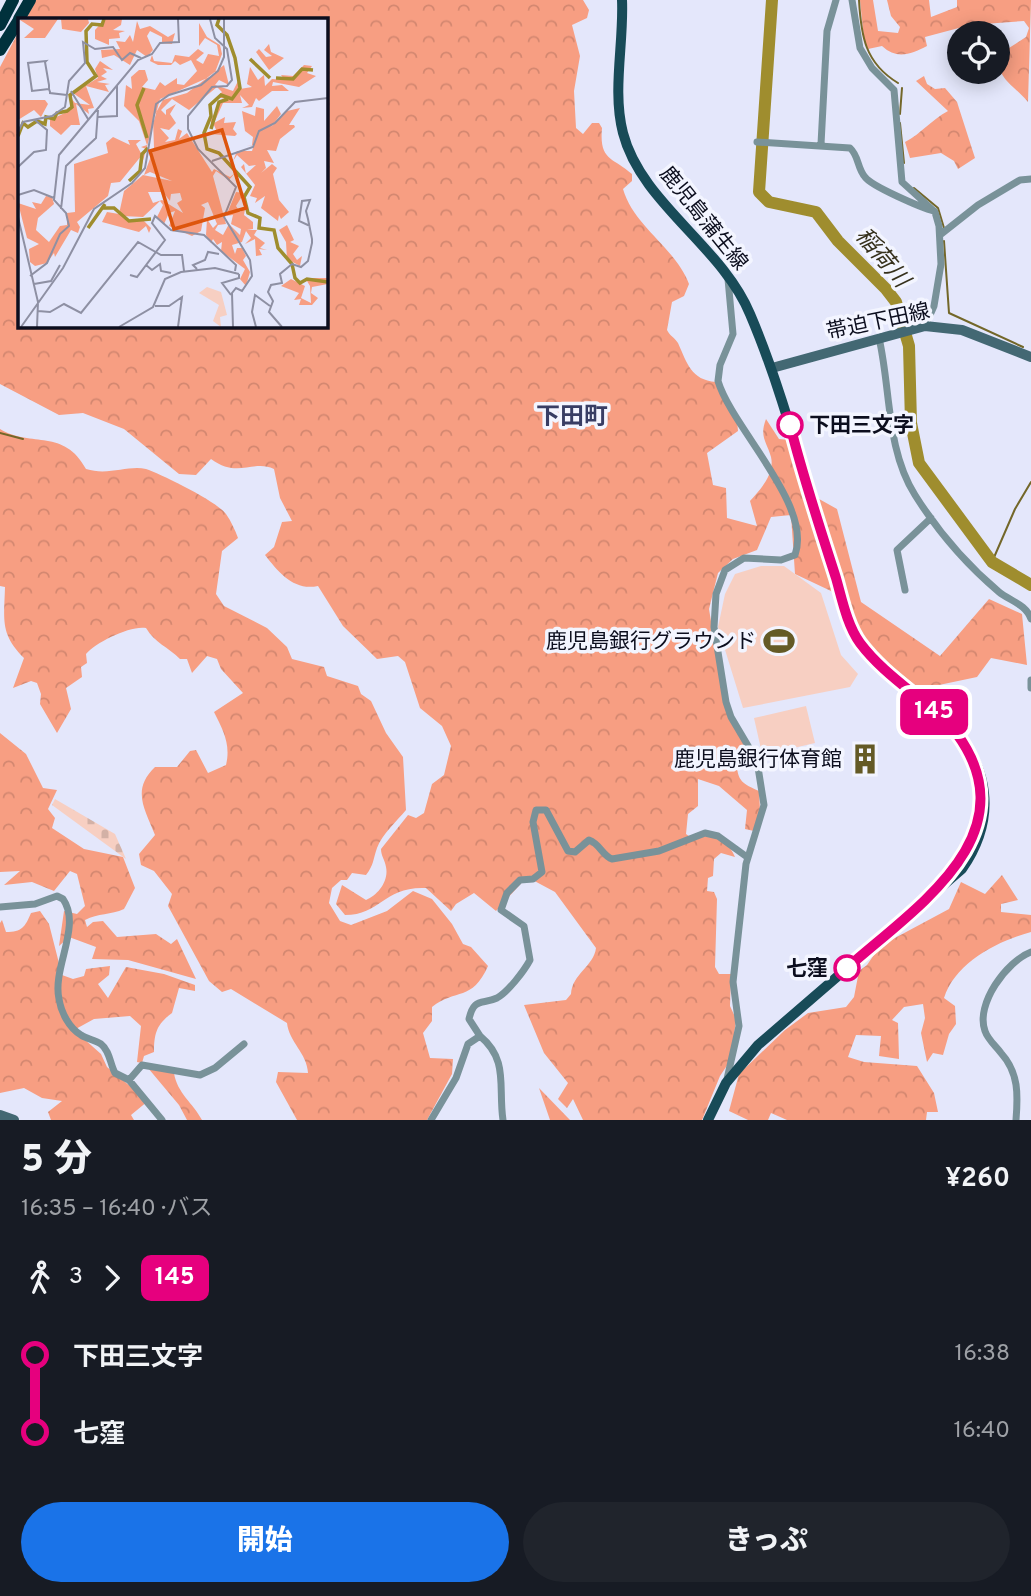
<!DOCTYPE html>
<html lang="ja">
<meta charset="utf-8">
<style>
:root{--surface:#171b24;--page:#20242c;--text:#f1f3f6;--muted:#9ea1a6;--accent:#1a73e8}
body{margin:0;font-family:Overpass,"Noto Sans JP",sans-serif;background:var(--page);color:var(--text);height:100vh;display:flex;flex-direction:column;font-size:26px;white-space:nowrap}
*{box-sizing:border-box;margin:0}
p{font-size:23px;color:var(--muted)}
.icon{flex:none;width:38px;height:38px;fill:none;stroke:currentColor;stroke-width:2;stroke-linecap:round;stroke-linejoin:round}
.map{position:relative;height:1120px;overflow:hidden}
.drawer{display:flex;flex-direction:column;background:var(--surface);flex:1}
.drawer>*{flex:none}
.badge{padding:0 14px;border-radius:10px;font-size:24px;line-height:46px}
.controls{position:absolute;left:947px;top:21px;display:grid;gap:14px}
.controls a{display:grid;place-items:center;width:63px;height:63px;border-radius:50%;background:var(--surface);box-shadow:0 4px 18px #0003;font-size:35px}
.map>.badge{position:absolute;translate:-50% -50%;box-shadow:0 0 0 4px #fff}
.legs{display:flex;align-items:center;gap:10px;height:77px;padding:0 21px;font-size:23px}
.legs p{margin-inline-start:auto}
.overview{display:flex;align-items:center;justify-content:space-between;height:119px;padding:0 21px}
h1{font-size:38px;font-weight:800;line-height:52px}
.button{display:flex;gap:14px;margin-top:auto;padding:14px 21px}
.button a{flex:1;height:80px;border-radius:42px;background:var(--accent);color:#fff;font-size:28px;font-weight:800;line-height:80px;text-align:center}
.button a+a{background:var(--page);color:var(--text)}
ul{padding:0 21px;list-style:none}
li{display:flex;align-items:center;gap:24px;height:77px;font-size:26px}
li i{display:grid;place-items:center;width:10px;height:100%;margin:0 9px;background:currentColor}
li i::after{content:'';width:18px;height:18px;margin:-9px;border:5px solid;border-radius:50%;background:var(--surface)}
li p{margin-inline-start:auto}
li:first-child i{background:linear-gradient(#0000 50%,currentColor 0)}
li:last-child i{background:linear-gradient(currentColor 50%,#0000 0)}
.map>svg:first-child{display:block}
.forest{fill:url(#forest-crowns)}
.cemetery{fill:url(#cemetery-stones)}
.pitch{fill:#f7cfc2}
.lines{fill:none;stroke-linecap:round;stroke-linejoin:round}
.stream{stroke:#736729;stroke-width:2}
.river{stroke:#9f8d2e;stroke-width:12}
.street{stroke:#799299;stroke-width:7}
.secondary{stroke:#436873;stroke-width:10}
.primary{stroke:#184b58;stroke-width:10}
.highway{stroke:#00313c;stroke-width:12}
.line-1-casing{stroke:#fff;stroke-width:16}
.line-1{stroke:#e6007e;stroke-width:10}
.stop-1-dot{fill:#fff;stroke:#e6007e;stroke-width:3.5}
.labels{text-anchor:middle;stroke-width:7;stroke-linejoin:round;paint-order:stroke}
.street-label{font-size:21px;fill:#0c0e1e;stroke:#f3f5ff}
.stop-label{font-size:21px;font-weight:bold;fill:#0c0e1e;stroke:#f3f5ff;text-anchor:start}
.poi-label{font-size:21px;fill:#0c0e1e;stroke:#f3f5ff;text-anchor:end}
.water-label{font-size:23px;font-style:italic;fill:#36311d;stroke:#f3f5ff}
.quarter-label{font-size:24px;font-weight:bold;fill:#383d64;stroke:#f3f5ff}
.inset-river{fill:none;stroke:#9f8d2e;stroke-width:3.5}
.inset-road{fill:none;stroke:#8e90a3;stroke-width:2}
.view{fill:#dd550d;fill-opacity:0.15;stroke:#dd550d;stroke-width:3.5}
.inset-edge{fill:none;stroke:#0c0e1e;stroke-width:3.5}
</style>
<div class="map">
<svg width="1031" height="1120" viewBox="0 0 1031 1120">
<defs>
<pattern id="forest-crowns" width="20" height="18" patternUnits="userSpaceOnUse" patternTransform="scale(1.75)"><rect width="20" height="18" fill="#f79e82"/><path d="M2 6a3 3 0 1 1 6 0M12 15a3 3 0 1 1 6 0" fill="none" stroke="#d38770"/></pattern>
<pattern id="cemetery-stones" width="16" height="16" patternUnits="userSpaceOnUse" patternTransform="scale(1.75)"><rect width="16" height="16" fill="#f7cfc2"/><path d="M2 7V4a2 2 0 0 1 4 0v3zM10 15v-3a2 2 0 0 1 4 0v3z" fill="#d3b1a6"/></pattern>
</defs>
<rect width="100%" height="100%" fill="#e4e7fb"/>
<path class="forest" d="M36,0H583L589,10L587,18L572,25L580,56L574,91L576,128L583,134L592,123H599L602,128C599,161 613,157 632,174V181L623,189C634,227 675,247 689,284L684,296L672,302L667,330C670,336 674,337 678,343C687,363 691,380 716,382L737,420L738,431L707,453L713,485L726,488L727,518L757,526L750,501C760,490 775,474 771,457C767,442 759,437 766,419L779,439L789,440L803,490L837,509L861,602L940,656L989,599L1022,614L1027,665L991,658L977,677L920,689L863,643L847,603L831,591L795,574L791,515L771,517L757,550L733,559L718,573L709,609L725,706L754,761L737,763C737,781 743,784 759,791L760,810L754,831L745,829L747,810L719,786L698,779V806L688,814L686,834L693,839C711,831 728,839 735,857L721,853L714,859L713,876L708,878L707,891L714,892L717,899L715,967L719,974H731L730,1006L736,1019L733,1044L728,1064L720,1076L702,1120H583L573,1099L567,1108L558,1099L568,1083L544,1053L524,1005L566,1000L571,994C572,974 594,966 596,948L555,892L527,877L496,911L474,893L456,904L451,911L426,888C384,886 381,915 345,915L336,904L342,885L366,900C378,895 389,881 386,867C385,860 381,856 381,849L408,815L416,818L424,813L432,784L444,775L451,746L442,726L420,708L405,662L398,656L377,659L343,626L318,586C294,591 279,573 265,555L274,547L282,522L292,521L280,498L274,469C253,459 238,479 211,459L196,475L179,474L124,429L83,413L59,415L0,384V67L19,31V326H326V19H26Z
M860,0H873L878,31L898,33L900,27L891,16L887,0H929L931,17L957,7V0H1031L1028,102C1014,85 997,80 998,55L1026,37L1029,28L1024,21L970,25L925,37L927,46C911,54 897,60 882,46L868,49L864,39Z
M924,76L927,84L935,89L945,88L957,102L975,158L958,169L954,161L941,153L910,158L905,142C922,133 931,120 948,111L916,81Z
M0,429C32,448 64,428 86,469C108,476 128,465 146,469C161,474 218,502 226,514C231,521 235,530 238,538L222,551L216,594L224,606L267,628L287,647L292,659L324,667L327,676L358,686L361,694L371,701L386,733L403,757L406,810C397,821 382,834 377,848C373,859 374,865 366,875L352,873L347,880H341L332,888L329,903L340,921L351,925L387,911L413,891L432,899L452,924L463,944L471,947L488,966C472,1002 456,988 432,1007V1021L423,1033L430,1058L453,1059L452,1074L427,1120H297L276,1082L278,1072L308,1073C307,1053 289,1042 287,1023L231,989L222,992L209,981L168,906L172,894L154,871L141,865L139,854L155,835C145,809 131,790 155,767H177L190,751L196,750L208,773L226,765C231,744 223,730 214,712L243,693L221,669L217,659L207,656L192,673L187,659H180C168,647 155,643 146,628C131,625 96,642 86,654L87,663L81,667L82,677L66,688L71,709L57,733L40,704L41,694L37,683L31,681L13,688L24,658C0,634 4,620 5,587L0,586Z
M0,733L26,754L43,788L57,790L48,809L55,818L52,828L84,849L123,857L135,888L124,909C111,915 98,913 85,920L87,927L93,922L103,921L117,937L156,934L171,944L177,939L196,979L128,960L92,959L96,947L69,937L59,946L64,911L77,914L85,906L77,874L70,871L54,891L32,882L4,885L20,871L0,872Z
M1002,875L1018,900L1001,904V912L1031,915V932C997,941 955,963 944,998L955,1006L956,1024L949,1034L943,1055L933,1053L927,1062L921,1033L925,1018L923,1004L904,1007L892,1020L898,1023L899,1059L879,1056L881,1036L856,1035L848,1057L864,1062L917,1066L934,1093L938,1112H927L926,1120H787L771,1113L768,1120H748L729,1111L739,1074L785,1030L808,1013L846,1007L854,997L859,971L867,965L880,946L949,909L961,882L985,894Z
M40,911L49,924L62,975L73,979L84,976L86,969L110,966L109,975L98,984L108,998L126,967L164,974L195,985V991L179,988L172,1013C157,1024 154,1033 154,1052L144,1056L142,1063L137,1062L141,1026L130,1016L94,1019L74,1030L101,1054L107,1067L148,1101L131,1115L134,1120H51L48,1112L62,1101L42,1098L24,1088L0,1093V923L2,920L6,932C22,932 25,927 31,913Z
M148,1068L174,1073C177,1093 193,1103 202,1120H187L179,1105Z
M539,1088L570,1120H550Z"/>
<path class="cemetery" d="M55,799L115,834L126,859L52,805Z"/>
<path class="pitch" d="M761,566H784L821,593L841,655L858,674L850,687L743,708L718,627L725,594L735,574Z
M806,706L815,743L768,754L761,749L754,718Z"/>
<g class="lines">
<path class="stream" d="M859,0C861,36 865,63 898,83
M900,114L902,88
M900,123L904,163
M914,188L938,208L944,228
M944,241L949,313L1023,347
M0,433L23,439
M992,562L1015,509L1031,482"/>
<path class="river" d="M772,0L759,192L769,202L816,212L838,241L886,289L896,302L909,346L911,423L919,463L992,562L1031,585"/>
<path class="street" d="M852,0L860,48L872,68L894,90L902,182L935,212L939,226L941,264L934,306L925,326
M757,142L850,148C859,156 857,168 865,177C871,186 922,208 934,211
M821,144L827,31L836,0
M940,235L978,205L1020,180L1031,179
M879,338C891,390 886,449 915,495C937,530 967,565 999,592C1010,601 1026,604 1031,619
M905,590L897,550L931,518
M1031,680V688
M0,907L35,904L57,896L63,899C82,926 52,968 59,999C61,1012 69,1028 81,1035C87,1039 95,1040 101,1044C110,1051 110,1064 115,1073L129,1080L162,1120
M480,1036L469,1019C474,997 482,1005 497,998C508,992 524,971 530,960L524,926L501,910L507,893L520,880L533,879L542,872L533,822L536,810H546L568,851L575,852L589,840C600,844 602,855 612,859L659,851L705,833L718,836L747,857
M727,1079L739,1026L733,982L746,864L764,805L757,761L731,717L726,702L714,627L716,594L725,570L744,558L781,560L795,555C813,505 732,428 718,381L720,365L733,334L728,279
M129,1080L142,1065L200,1075L215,1068L244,1044
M431,1120L456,1078L468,1044L480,1036C509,1060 498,1087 503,1120
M1016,1120C1018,1095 1019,1073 1001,1053C996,1046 988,1040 985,1031C975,1004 1007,961 1031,952"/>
<path class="secondary" d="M772,368L925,326L962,330L1031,357
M0,1115L14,1120"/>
<path class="primary" d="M622,0C624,43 612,91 623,133C641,203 722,246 750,314C794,417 814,528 854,633C889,692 976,717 984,793C987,821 978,846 962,869L758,1045L726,1083L708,1120"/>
<path class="highway" d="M19,19L30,0
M0,25L13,0
M0,50L19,20"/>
</g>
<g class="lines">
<g class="line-1-casing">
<path id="line-1" d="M790,425C803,477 820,528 836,578C842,599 847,625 860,643C887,679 928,700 957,734C1031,836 913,909 847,968"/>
</g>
<use href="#line-1" class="line-1"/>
</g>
<defs>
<g id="stadium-bare" transform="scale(2.415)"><path d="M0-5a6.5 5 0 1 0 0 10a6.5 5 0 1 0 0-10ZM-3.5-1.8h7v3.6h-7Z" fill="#645a26" stroke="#f3f5ff" stroke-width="2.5" paint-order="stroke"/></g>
<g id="building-bare" transform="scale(2.415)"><path d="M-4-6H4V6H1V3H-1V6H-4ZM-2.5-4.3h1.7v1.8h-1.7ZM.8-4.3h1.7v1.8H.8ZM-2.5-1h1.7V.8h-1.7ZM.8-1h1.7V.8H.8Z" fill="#645a26" stroke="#f3f5ff" stroke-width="2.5" paint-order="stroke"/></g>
</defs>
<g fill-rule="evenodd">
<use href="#stadium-bare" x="779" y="641"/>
<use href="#building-bare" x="865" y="759"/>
</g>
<g class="stop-1-dot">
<circle cx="790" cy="425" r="12"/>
<circle cx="847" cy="968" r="12"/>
</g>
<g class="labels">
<g class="street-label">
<text transform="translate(704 218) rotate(51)" y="7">鹿児島蒲生線</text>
<text transform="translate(878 321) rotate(-12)" y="7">帯迫下田線</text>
</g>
<g class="stop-label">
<text x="809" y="432">下田三文字</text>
<text x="828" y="975" text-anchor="end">七窪</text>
</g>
<g class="poi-label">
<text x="756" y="648">鹿児島銀行グラウンド</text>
<text x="842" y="766">鹿児島銀行体育館</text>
</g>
<g class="water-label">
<text transform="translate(883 257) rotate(50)" y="8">稲荷川</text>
</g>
<g class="quarter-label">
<text x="572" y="424">下田町</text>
</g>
</g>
<g transform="translate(18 18)">
<rect width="310" height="310" fill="#e4e7fb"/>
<path d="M40,1L27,20H6L16,11L2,2ZM43,1H70L71,5L63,14L44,11ZM87,1H104L103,7L95,12L107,13L101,15L102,20L91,21V27L77,21V12ZM119,3L122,11L132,8L150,19L157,15L154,26L144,25V19L132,13L129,18L135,32L129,39L119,32L112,47L96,37L84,40L83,32L102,31L98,23L107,24L112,17L115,24ZM181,5L189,19L202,27L204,36L196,57L142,81L123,150L124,137L102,164L93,165L90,178L59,204L62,209L60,215L53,212L37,239L36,235L29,245L17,248L12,244L11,231L21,226L9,220L0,185L18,191L14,184L23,186L28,178L34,179L36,186L20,200L18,212L31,224L42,208L49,207V195L57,194L56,146L90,135L88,125L95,119L112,127L110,122H123L118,126L124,137L128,131L123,129L129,127L121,103L106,88L108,67L114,71L113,59L121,52H127L130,62L124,69L137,72L142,64L147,68L159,60V66L166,67L179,53L173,42L162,47L157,43L153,47H140L132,43L134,37L136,43L154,45L157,37L171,39L180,31L186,35L178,42L185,46L190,36L201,38L199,27L187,20L181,28ZM251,26L253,34L266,40L251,52L238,34L241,31L248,39L254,38L246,32ZM82,43L95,52L85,50L89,54L83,58L89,61L79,64L92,66L87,67L91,74L68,68L76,90L70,91L71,96L58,86L62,107H53L43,117L32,108V102L53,92V80L57,85L72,87L55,75L80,60L77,51ZM206,47L211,67L201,62L197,67L215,73L220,63L222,71L234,69L229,66L232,49L240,62L246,57L247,68L254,61L267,62L263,57L275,58L286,47L294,48L289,55L298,58L281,69L255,64L254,68L264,67L271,73H254L241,83L238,80L234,89L224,90L231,87L222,77L224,85H205L196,105L207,99L206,105L218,104L215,111L219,116L217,118L192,116L199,114L196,107L193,110V102L203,82L208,81L199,79L204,74L199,69L171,92L154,81L143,92L148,97V92L158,86L152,96L158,105L151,112L142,110L151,120L147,124L157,122L160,111L164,113L161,121L169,115L194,154L196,151L212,159L217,155L211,162L198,153L195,158L208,206L200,207L197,212L205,217L211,206L222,217L223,211L213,206L215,197L208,198L218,174L226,175L218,188L222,194L227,191L226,197L235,204V211L229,212H239L236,217L247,225L242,230L249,232L241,231L244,237L238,238L237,221L227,226L233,220L228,213L224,224L214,227L217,236L219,230H224L228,238L225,242L232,254L228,268L222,261L227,251L203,233L204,224L199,227L195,221L193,225L188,217L189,201L195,210L199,206L190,184L183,187L187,190L183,213L174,218L151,208L157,193L151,195L146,206L139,199L145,187L142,183L125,199L104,198L111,203L124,201L133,210L131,215L128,208L121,214L84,204L89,194L101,196L106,173L125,157L154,163L132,154L126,157L136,130L135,100L145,82L169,75ZM130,174H145L152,183L153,176L162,175L164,182L159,185L165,195L144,182L135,185ZM0,82H27L30,86L23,99L16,92L0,102ZM259,88L263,96L253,109L269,93L282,90L271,107H276L277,109L262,121L258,133L249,132L256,145L246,143L248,150L243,155L254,146L259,150L255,156L261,182L271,194L263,201L261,197L260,203L243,190L247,178L237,185L239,180L232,178L237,167L223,149L226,146L228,156L238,147L231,148L219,137L215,143L219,133H234L236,127L229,128L234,127L235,119L227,113L224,93L237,98L238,89L246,91V103ZM269,207L276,222L272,224L281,228L275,236L279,242L284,238L282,248L269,241L268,224L261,212ZM291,260H310V266L294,269L293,275L300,280L294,287H281L283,281L276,282L281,275L263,268L273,261L287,268L283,280L293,285L292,268L289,263L282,265Z" fill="#f79e82" fill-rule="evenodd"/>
<path d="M189,269L203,274L209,297L202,299L203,309L195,303L201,287L181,275Z" fill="#f7cfc2"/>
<path class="inset-river" d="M201,1L199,7L209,17L217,40L222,70L214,81L203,77L192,87L193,98L186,115L189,131L201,135L232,169L226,179L230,195L242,200L241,210L256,212L260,230L274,246L277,260L282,265L289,261L310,264M232,41L252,60M258,60L275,61L284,51L295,52M126,70L119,87L129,120M193,111L201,84L210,81M0,118L5,105L10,109L19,103L27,106L28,99L36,101L39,95L49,93L54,89L52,77L78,58L69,44L68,13L74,6L84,7L86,1M111,163L122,153L124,136L130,130M84,190H96L111,203L133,201M70,210L87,186"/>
<path class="inset-road" d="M192,1L197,20L209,31L214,62L209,68L194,69L170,98V111L180,131L218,169L206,199L232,242L234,258L224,273L218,270L214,275L215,309M31,71L14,73L10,45L28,43L27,44L31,67V71L32,74V75L49,77M53,73L70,101M80,99L99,98V67M0,114L5,104L34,98L47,89L51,63L67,45L65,24L77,31L95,29L104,42L112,35L123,40M194,143L235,129L241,113L257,105L277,84L310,80M0,149L16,134L28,132L29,112L17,102M0,177L16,172L36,180M43,191L48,148L78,120L80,92M0,199L20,284L19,309M128,247L134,252L142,246L143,253L153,255M179,251L175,247L187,242L190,234L201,236M112,257L119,259L147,222L134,205L137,198L153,212L186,217L218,247L217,253M12,258L29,245L42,216L51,208L48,195L36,182L41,137L120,42L134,36L142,25L161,24L160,1M16,266L33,263L42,247M213,277L204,265L221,260V256M137,288H151L164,279L160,309M20,293L32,294L46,286L63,295L120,224L143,237H164L166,253M3,309L45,250L76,191L114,165L127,150L138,86L151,77L183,67L200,53L206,39V1M101,309L135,289L147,261L163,254L197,250L221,256M238,309L234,294L237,277L252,288M264,309L251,294L255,283L250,274L253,267L264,265L262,256L274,246L283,249L290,243L294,225V221L290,201L288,193L292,182L284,183L281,203L292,208"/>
<path class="view" d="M204,112L228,190L156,211L132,133Z"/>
<rect width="310" height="310" class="inset-edge"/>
</g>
</svg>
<div class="controls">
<a><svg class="icon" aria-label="locate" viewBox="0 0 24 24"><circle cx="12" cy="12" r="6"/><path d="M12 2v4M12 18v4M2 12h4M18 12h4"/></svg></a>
</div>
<b class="badge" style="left:934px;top:712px;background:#e6007e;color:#fff">145</b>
</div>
<section class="drawer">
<div class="overview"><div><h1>5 分</h1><p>16:35 – 16:40 · バス</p></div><b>¥260</b></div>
<div class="legs"><svg class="icon" aria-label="walk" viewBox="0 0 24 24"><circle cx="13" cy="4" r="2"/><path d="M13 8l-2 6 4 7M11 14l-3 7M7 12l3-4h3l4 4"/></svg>3<svg class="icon" aria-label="forward" viewBox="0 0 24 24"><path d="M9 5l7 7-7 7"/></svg><b class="badge" style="background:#e6007e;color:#fff">145</b></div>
<ul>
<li><i style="color:#e6007e"></i><b>下田三文字</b><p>16:38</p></li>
<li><i style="color:#e6007e"></i><b>七窪</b><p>16:40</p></li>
</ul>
<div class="button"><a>開始</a><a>きっぷ</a></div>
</section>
